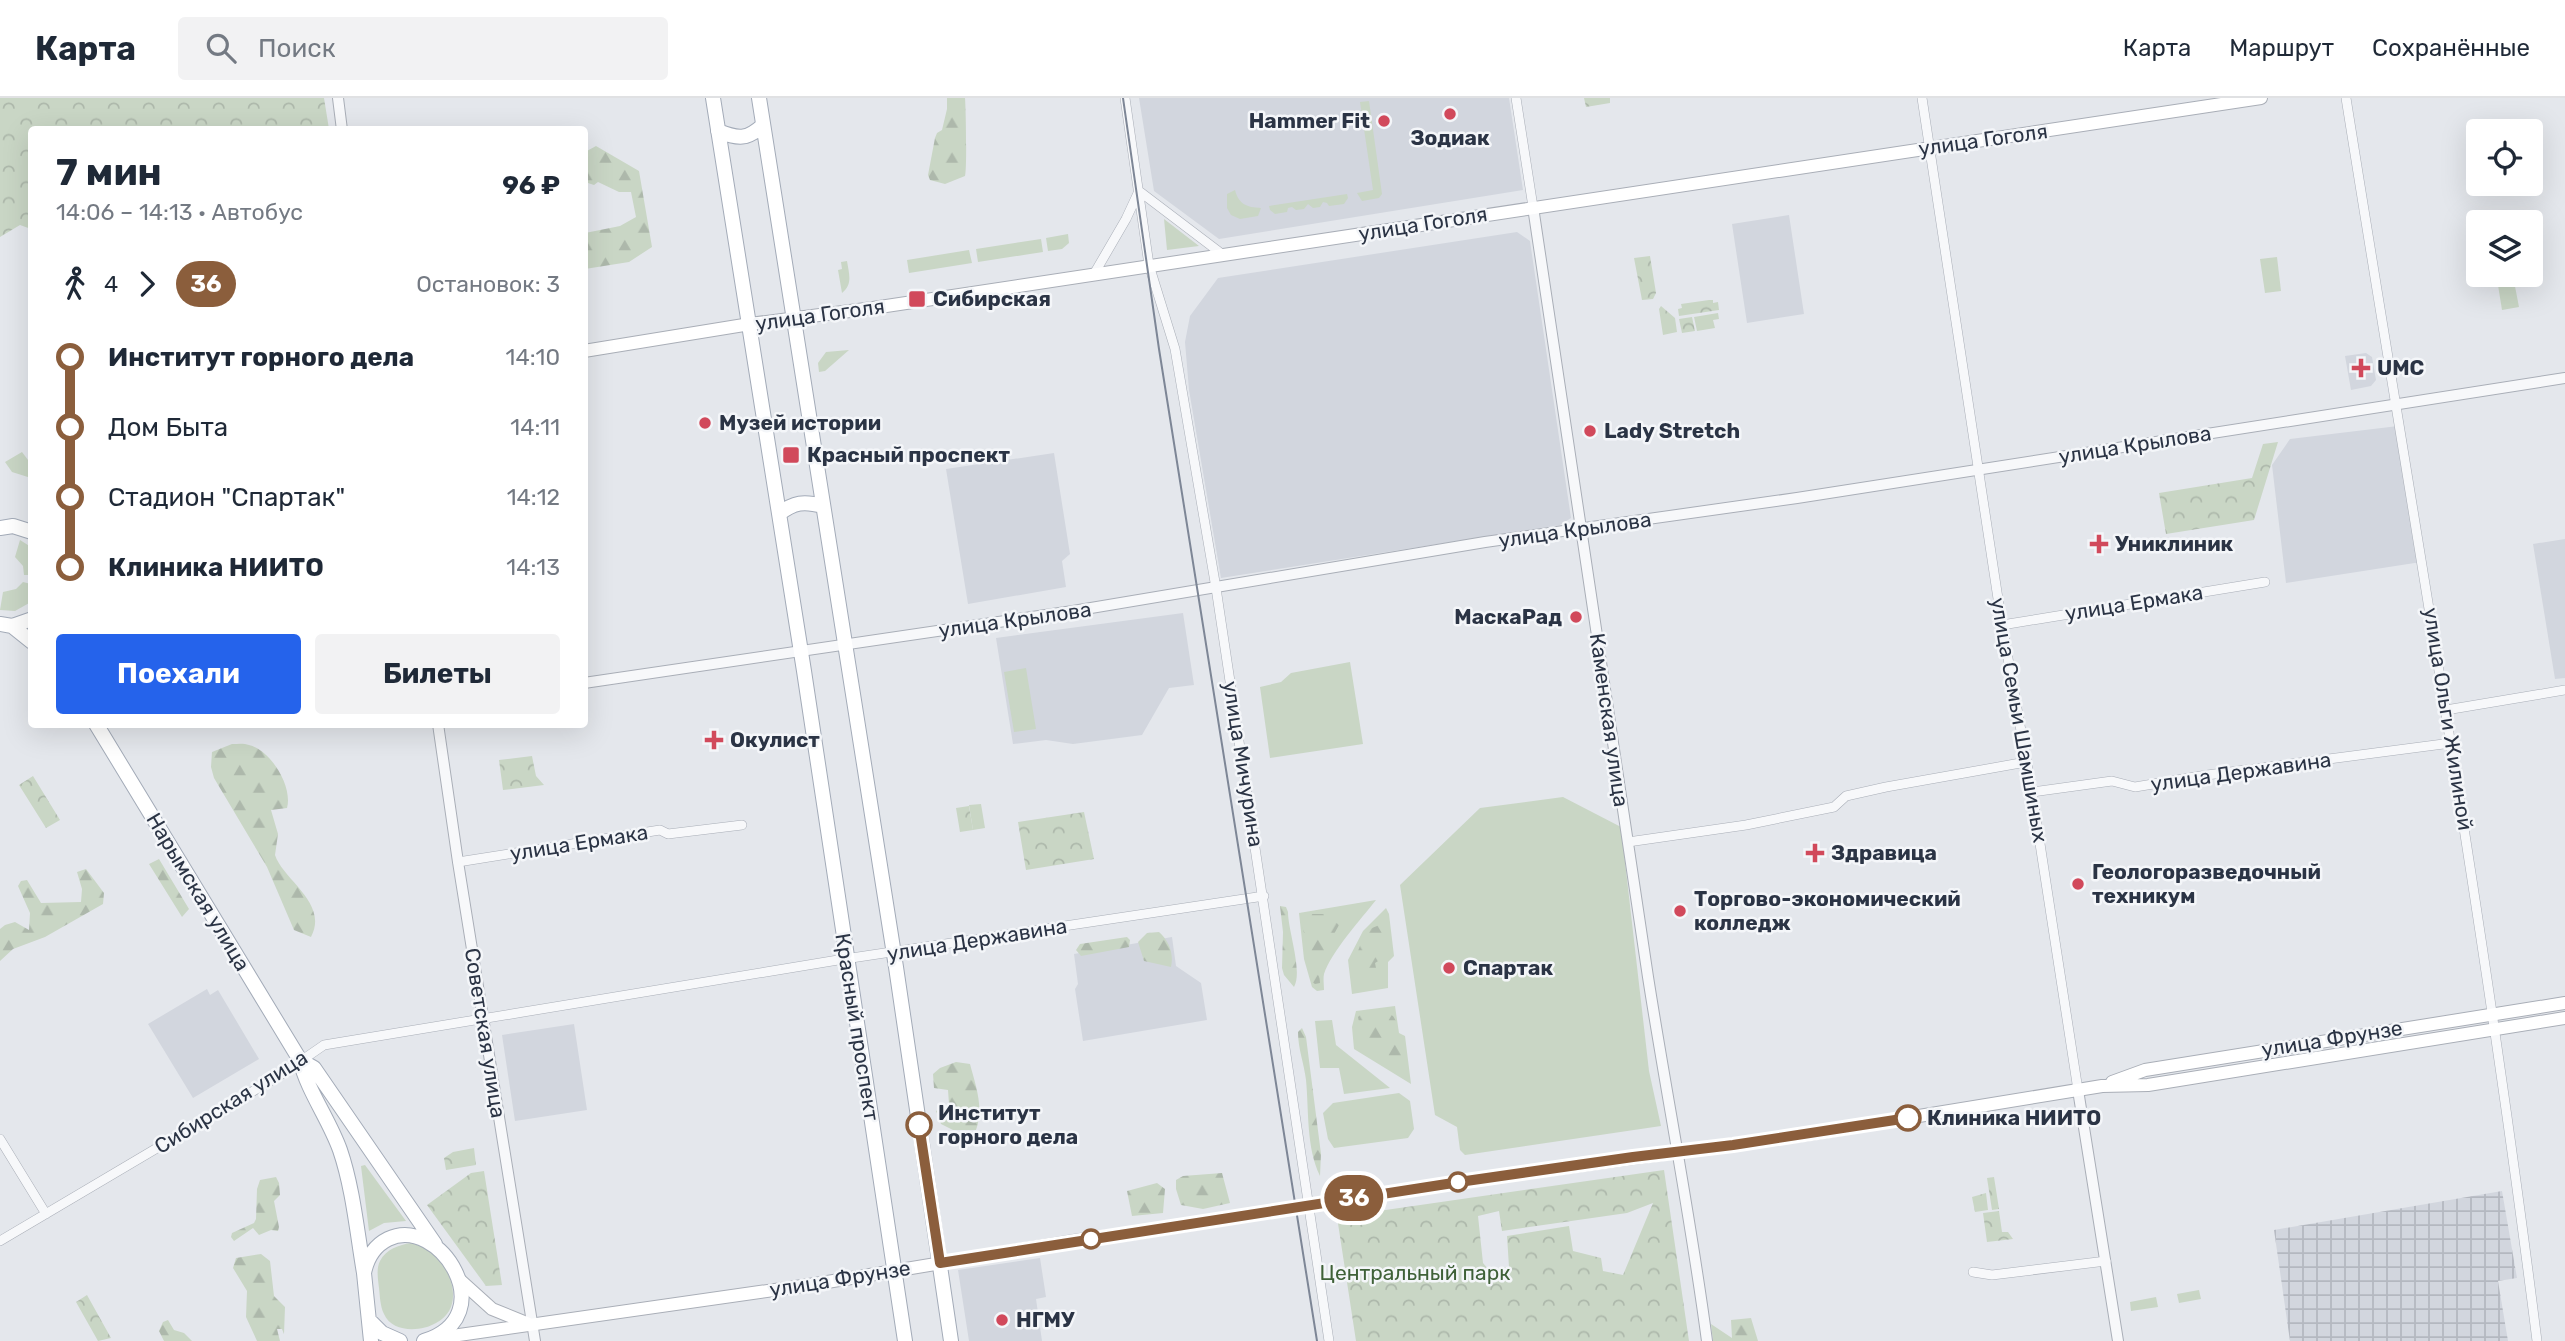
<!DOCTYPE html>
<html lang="ru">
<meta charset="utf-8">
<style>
:root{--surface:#fff;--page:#f2f2f3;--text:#1f2937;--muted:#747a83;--line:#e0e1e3;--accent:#2563eb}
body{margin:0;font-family:Rubik,sans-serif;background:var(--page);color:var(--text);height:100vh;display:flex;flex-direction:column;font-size:26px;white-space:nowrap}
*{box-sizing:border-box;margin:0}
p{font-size:23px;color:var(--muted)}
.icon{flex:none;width:38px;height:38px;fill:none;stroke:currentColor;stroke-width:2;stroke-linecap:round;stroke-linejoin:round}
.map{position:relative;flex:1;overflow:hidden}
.side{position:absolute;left:28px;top:28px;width:560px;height:602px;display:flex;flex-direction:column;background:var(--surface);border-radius:7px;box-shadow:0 7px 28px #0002}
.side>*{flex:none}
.badge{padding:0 14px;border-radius:23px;font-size:24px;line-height:46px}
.fabs{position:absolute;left:2466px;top:21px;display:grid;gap:14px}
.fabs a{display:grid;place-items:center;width:77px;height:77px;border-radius:7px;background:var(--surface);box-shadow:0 7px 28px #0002;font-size:35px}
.map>.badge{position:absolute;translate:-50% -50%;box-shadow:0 0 0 4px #fff}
.legs{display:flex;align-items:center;gap:10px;height:77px;padding:0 28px;font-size:23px}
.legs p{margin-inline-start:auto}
.summary{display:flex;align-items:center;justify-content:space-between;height:119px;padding:0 28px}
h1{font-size:38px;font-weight:700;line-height:52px}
.action{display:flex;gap:14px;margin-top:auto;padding:14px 28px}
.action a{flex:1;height:80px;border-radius:7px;background:var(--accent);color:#fff;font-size:28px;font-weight:700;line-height:80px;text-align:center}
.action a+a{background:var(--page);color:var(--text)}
ul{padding:0 28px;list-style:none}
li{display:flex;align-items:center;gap:24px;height:70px;font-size:26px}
li i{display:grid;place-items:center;width:10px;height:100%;margin:0 9px;background:currentColor}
li i::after{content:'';width:18px;height:18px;margin:-9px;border:5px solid;border-radius:50%;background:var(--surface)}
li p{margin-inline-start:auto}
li:first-child i{background:linear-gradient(#0000 50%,currentColor 0)}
li:last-child i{background:linear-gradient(currentColor 50%,#0000 0)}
header{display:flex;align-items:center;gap:42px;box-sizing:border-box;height:98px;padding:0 35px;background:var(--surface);border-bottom:2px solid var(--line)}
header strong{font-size:33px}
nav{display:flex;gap:38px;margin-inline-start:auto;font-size:24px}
.search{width:490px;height:63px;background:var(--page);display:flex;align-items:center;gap:18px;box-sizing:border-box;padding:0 24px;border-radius:7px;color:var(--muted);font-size:26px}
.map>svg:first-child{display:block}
.built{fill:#d2d6de}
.industrial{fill:url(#industrial-grid)}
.green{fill:#c9d6c5}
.forest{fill:url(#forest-firs)}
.park{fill:url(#park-crowns);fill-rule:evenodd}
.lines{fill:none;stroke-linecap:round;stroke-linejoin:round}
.minor-casing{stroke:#a9aeb7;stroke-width:10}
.tertiary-casing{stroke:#a9aeb7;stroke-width:12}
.secondary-casing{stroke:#a9aeb7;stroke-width:14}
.primary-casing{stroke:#a3abb8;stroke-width:16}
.minor{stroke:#f7f8fa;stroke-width:9}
.tertiary{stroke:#f7f8fa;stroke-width:10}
.secondary{stroke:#fff;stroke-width:12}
.primary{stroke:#fff;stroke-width:14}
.tram{stroke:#7d8696;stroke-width:2}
.line-1-casing{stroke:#fff;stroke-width:16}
.line-1{stroke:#8b5e3c;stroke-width:10}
.poi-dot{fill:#d1495b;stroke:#f4f6f9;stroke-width:2.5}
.stop-1-dot{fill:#fff;stroke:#8b5e3c;stroke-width:3.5}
.labels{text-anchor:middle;stroke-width:5;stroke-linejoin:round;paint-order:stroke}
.poi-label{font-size:21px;font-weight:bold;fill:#2b3445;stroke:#f4f6f9;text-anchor:start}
.street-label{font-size:21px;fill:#2b3445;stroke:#f4f6f9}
.stop-label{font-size:21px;font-weight:bold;fill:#2b3445;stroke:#f4f6f9;text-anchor:start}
.park-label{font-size:21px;fill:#3f6138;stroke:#f4f6f9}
</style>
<header>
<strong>Карта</strong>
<div class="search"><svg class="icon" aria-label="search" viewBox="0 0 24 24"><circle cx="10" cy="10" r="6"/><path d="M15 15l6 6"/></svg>Поиск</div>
<nav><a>Карта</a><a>Маршрут</a><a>Сохранённые</a></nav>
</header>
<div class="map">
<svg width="2565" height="1243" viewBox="0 0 2565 1243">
<defs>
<pattern id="industrial-grid" width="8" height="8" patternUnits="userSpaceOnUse" patternTransform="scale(1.75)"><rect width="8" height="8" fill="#d2d6de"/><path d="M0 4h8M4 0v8" fill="none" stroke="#b4b8c0"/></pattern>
<pattern id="forest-firs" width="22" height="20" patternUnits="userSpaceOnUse" patternTransform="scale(1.75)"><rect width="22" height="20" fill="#c9d6c5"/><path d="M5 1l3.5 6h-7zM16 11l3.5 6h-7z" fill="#adb8ab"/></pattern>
<pattern id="park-crowns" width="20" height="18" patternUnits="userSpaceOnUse" patternTransform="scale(1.75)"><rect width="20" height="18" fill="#c9d6c5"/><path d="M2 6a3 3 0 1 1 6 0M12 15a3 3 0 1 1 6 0" fill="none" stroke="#adb8ab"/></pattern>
</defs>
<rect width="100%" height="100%" fill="#e4e7ec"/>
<path class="built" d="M1139,0H1509L1523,92L1219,141L1154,93Z
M1789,117L1804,216L1747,225L1732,126Z
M1517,134L1530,143L1531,150L1571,420L1560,427L1221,480L1189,292L1185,244L1190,218L1218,180Z
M2366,255L2372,259L2376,282L2371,288L2351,292L2345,258Z
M2398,328L2421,464L2286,485L2272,367L2290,341Z
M1054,355L1070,456L1062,463L1066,489L968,506L946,371Z
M2565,441V580L2555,581L2533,446Z
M1183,515L1194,587L1169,590L1142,637L1073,646L1046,642L1013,646L996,540Z
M1172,839L1176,868L1201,885L1207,922L1083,943L1075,891L1078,886L1074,856Z
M207,891L210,897L218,892L259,961L193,1000L148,926Z
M574,926L587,1012L515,1023L502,937Z
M1040,1160L1046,1199L1036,1201L1042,1243H969L958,1172Z"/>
<path class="industrial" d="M2502,1093L2517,1180L2498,1183L2508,1243H2290L2274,1132Z"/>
<path class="green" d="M1369,3L1382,96L1379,100L1362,103L1357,95L1373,92L1360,4Z
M1235,92C1239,107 1247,109 1261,110L1258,118L1240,121L1231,117L1227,110V96Z
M1347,96L1348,100L1344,106L1329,108L1327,105L1323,104L1320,109L1313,110L1308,106L1304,111L1296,112L1292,109L1288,110L1287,114L1275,116L1270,112L1269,108Z
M1164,121L1199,148L1167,152Z
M1068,136L1069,145L1062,151L1048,153L1046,140Z
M1041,141L1043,154L978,164L976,151Z
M969,152L972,165L909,175L907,162Z
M2277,159L2281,193L2265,195L2260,161Z
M847,163C849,176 853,186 842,195L838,172L842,171L841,164Z
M2513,178L2519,209L2502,212L2497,181Z
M849,252L825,273L819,274L818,265L826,254Z
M22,354L28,362L31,361V380L12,374L5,364Z
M20,442L31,449V477H24L23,468L15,459Z
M23,484L31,486V504L15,513L0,512L3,494L16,491Z
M1350,564L1363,646L1270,660L1260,589L1281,584L1291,575Z
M1026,570L1036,631L1014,634L1004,574Z
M1563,699L1621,729L1649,973L1661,1028L1465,1057L1460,1052L1457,1029L1435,1017L1400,787L1480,710Z
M981,706L985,730L973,732L969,707Z
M1376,802C1362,820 1331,854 1324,876C1323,881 1324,887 1324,892L1317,893L1312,889L1304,861L1299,815Z
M1386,810L1389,816L1394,858L1388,864V890L1352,896L1348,862L1363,833Z
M1395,908L1399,935L1405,938L1411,986L1354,951L1352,929L1356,913Z
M1332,922L1336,947L1390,990L1344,996L1339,970H1320L1315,923Z
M1399,995L1410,1003L1414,1031L1408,1040L1334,1050L1328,1041L1323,1015L1333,1005Z
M365,1067L406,1123L384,1125L369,1133L361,1068Z
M411,1145C416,1147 422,1148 426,1150C451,1166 467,1209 436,1225C421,1234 392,1235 384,1216C380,1208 380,1198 379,1190C378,1181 376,1171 380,1163C386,1151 399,1147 411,1145Z
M2199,1192L2201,1201L2179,1205L2177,1196Z
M2156,1199L2158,1209L2131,1213L2130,1204Z"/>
<path class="forest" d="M947,0H965C966,11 967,72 965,78L945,86L930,82L928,77L935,40L937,35L942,32L947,11Z
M596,48L639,73L652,149L629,164L585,171V135L620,128L636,119L631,94H619L598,84L594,87L585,84V54Z
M232,646C237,646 244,645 249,647C271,652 293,689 287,710L271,712L278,736L275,757C283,782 329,805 311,839L294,832L267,769L214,680L211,669L212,654Z
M159,761L189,811L182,819L149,766Z
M86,771L104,795L103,806L45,839L13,851L0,863V831L5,827L15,824L29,832L30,815L18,788L21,783L27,782L41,805L81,804L82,791L77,774Z
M1280,808L1286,809L1288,814C1288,833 1303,873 1294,889L1284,877L1282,870L1283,834Z
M1310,816H1327L1339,827L1334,836L1340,844C1331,853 1328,865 1319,874L1320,885L1315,886L1311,883C1307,865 1308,845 1302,828L1305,819Z
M1382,826L1386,830L1388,857L1375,865L1377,875L1373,879C1343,876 1360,849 1367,832Z
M1159,834C1169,843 1174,855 1171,869L1144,863L1138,844L1147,835Z
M1127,839L1130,842L1129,849L1081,858L1076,852L1080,846Z
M1383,913L1393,918L1396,923L1389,931V937L1404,942L1402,952L1404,963L1400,966L1366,954L1364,949L1358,919L1361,916Z
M1302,930L1306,939L1321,1056L1320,1078C1306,1049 1309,1013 1306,982C1304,965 1298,951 1298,934Z
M956,964L970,966C976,989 984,1009 976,1032H953L941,1026L936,1013L949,1006L948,992L934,990L933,976L940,970Z
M1222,1075L1230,1105L1203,1111L1181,1107L1176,1091V1082L1183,1078Z
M276,1079L279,1085L280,1097L274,1103L279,1129L278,1133L271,1132L259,1137L253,1130L234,1143L231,1139L232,1135L254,1125L256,1121L257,1091L260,1082Z
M1157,1085L1165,1091L1163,1115L1132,1118L1127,1093Z
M261,1156L270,1163L274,1198L285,1209L284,1236L282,1231H277L280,1243H257L246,1219L247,1193L233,1170L236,1160Z
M1751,1220L1758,1243H1713L1711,1226L1732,1240L1731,1222Z
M168,1222L174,1232L184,1235L192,1243H164L159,1233L163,1224Z"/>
<path class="park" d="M0,0H324L329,31L32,32L31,131L20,127L0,139Z
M1584,0H1610V5L1586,9Z
M1650,158L1656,195L1653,201L1642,202L1634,160Z
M1709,202H1713V205L1718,204L1719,212L1679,218L1678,211L1682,210L1681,206Z
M1661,208L1675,220L1677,234L1663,237L1659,211Z
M1718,215L1719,221L1713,222L1715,230L1697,233L1694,219Z
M1692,219L1695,233L1682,235L1679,221Z
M2278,344L2254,422L2166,436L2159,395L2252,380L2263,346Z
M532,658L536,678L544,687L503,692L499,662Z
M33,678L60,722L46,730L19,687Z
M969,708L973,732L960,734L956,710Z
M1084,714L1094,761L1026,772L1018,724Z
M474,1050L476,1067L446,1072L444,1060L453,1054Z
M1664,1072L1689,1243H1356L1337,1119ZM1653,1105L1623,1177L1603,1173L1601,1160L1573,1153L1569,1128L1507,1138L1509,1169L1489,1172L1483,1165L1478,1118L1499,1113L1502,1133L1627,1115Z
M484,1073L502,1187L486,1188L427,1107L471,1075Z
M1994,1079L1999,1111L1992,1112L1987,1080Z
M1986,1095L1988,1112L1975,1114L1972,1099Z
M1999,1113L2002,1134H2008L2013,1141L1987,1144L1983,1115Z
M87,1197L111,1240L98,1243L76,1204Z"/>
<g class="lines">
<g class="minor-casing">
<path id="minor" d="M1125,0L1149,167L1175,251L1216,490L1329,1243
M1516,0L1533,109
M1922,0L2002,527L2032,694L2078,992
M2346,0C2412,414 2485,827 2537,1243
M1094,176L1126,121L1139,93L1222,156
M2002,527L2265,484
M2446,612L2565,592
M2032,694L2112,683L2135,689L2207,677L2451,645
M1628,744L1746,727L1834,709L1846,698L1886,689L2026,664
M458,764L660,732L668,736L742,727
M0,1041L46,1116
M0,1143L282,976L324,947L838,862L1264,798
M1973,1174L1992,1177L2106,1163"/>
</g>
<g class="tertiary-casing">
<path id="tertiary" d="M338,0L342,32
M1533,109C1571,365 1609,622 1648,879C1667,1000 1691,1121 1707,1243
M584,585L1073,513L1485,444L1797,400L2565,280
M438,626L458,764L535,1243
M2078,992L2118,1243"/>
</g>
<g class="secondary-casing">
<path id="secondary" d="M584,253L750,226L873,210L2261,0
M2112,984L2145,972L2565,905
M461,1183L492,1211L529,1226
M431,1241L809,1187L1080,1142L1128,1136L1466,1083L1809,1036L2102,988L2148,987L2565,920"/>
</g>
<g class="primary-casing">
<path id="primary" d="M713,0L804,573L905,1243
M759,0L896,869L951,1243
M718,33C738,41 747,42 763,27
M779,416C794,404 804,403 823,408
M0,430L13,428L32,434
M0,526L12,528L32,521
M12,528L32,544
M96,626L300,962C308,994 329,1021 340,1052C353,1090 357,1134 364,1175
M300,962L314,970L435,1146
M370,1223L382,1235L400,1243
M371,1243L364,1175C367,1160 374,1148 388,1141C439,1116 504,1218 424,1243"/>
</g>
<use href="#minor" class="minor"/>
<use href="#tertiary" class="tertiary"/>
<use href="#secondary" class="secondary"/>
<use href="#primary" class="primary"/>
<path class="tram" d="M1123,0L1159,251L1317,1243"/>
</g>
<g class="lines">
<g class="line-1-casing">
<path id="line-1" d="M919,1027L940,1165L1466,1083L1633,1059L1733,1047L1908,1020"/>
</g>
<use href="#line-1" class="line-1"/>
</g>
<g class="poi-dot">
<circle cx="1450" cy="16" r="7"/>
<circle cx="1384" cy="23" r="7"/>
<rect x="908" y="192" width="18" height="18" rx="3.5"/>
<path d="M2357.5 259.5h7v7h7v7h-7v7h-7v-7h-7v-7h7z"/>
<circle cx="705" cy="325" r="7"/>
<circle cx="1590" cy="333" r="7"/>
<rect x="782" y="348" width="18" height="18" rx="3.5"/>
<path d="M2095.5 435.5h7v7h7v7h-7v7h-7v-7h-7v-7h7z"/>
<circle cx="1576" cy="519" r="7"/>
<path d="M710.5 631.5h7v7h7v7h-7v7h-7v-7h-7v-7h7z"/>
<path d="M1811.5 744.5h7v7h7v7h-7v7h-7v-7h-7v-7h7z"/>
<circle cx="2078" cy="786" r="7"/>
<circle cx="1680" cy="813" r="7"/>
<circle cx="1449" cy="870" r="7"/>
<circle cx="1002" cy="1222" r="7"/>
</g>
<g class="stop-1-dot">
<circle cx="1908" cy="1020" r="12"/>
<circle cx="919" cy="1027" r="12"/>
<circle cx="1458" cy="1084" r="9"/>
<circle cx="1091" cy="1141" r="9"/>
</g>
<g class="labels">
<g class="poi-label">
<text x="1370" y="30" text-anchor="end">Hammer Fit</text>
<text x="1450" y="47" text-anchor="middle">Зодиак</text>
<text x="933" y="208">Сибирская</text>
<text x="2377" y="277">UMC</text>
<text x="719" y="332">Музей истории</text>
<text x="1604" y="340">Lady Stretch</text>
<text x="807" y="364">Красный проспект</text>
<text x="2115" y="453">Униклиник</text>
<text x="1562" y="526" text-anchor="end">МаскаРад</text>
<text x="730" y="649">Окулист</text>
<text x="1831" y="762">Здравица</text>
<text x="2092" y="781">Геологоразведочный<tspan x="2092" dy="24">техникум</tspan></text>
<text x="1694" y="808">Торгово-экономический<tspan x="1694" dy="24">колледж</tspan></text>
<text x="1463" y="877">Спартак</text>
<text x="1016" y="1229">НГМУ</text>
</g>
<g class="street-label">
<text transform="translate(1983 42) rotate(-8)" y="7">улица Гоголя</text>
<text transform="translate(1423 126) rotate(-9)" y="7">улица Гоголя</text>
<text transform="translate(820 217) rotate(-8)" y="7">улица Гоголя</text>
<text transform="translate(2135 347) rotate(-9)" y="7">улица Крылова</text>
<text transform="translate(1575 432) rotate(-8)" y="7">улица Крылова</text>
<text transform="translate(2134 505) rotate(-9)" y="7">улица Ермака</text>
<text transform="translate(1015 522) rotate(-8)" y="7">улица Крылова</text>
<text transform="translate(2448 621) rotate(81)" y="7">улица Ольги Жилиной</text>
<text transform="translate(1609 622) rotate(82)" y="7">Каменская улица</text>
<text transform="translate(2019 622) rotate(80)" y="7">улица Семьи Шамшиных</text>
<text transform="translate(1243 666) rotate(81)" y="7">улица Мичурина</text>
<text transform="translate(2241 674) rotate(-8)" y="7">улица Державина</text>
<text transform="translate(579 745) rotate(-9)" y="7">улица Ермака</text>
<text transform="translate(198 794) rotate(59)" y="7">Нарымская улица</text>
<text transform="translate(977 842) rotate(-9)" y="7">улица Державина</text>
<text transform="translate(857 929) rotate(81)" y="7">Красный проспект</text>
<text transform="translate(485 935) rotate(81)" y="7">Советская улица</text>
<text transform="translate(2332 941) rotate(-9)" y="7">улица Фрунзе</text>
<text transform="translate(231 1004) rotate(-32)" y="7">Сибирская улица</text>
<text transform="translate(840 1181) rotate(-9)" y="7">улица Фрунзе</text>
</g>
<g class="stop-label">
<text x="938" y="1022">Институт<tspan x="938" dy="24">горного дела</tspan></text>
<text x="1927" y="1027">Клиника НИИТО</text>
</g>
<g class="park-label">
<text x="1415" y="1182">Центральный парк</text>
</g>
</g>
</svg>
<div class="fabs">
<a><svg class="icon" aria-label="locate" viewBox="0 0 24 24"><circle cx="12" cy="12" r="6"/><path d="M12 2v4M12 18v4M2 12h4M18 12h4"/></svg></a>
<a><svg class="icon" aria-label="layers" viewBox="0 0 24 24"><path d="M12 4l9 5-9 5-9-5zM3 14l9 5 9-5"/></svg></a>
</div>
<b class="badge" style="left:1354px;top:1100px;background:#8b5e3c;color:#fff">36</b>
<section class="side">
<div class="summary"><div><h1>7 мин</h1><p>14:06 – 14:13 · Автобус</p></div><b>96 ₽</b></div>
<div class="legs"><svg class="icon" aria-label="walk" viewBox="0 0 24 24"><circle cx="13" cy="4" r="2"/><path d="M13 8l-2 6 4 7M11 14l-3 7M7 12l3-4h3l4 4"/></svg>4<svg class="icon" aria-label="forward" viewBox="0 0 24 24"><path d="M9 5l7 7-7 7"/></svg><b class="badge" style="background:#8b5e3c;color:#fff">36</b><p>Остановок: 3</p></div>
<ul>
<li><i style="color:#8b5e3c"></i><b>Институт горного дела</b><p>14:10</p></li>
<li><i style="color:#8b5e3c"></i><span>Дом Быта</span><p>14:11</p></li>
<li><i style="color:#8b5e3c"></i><span>Стадион &quot;Спартак&quot;</span><p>14:12</p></li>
<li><i style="color:#8b5e3c"></i><b>Клиника НИИТО</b><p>14:13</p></li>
</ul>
<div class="action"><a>Поехали</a><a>Билеты</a></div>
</section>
</div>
